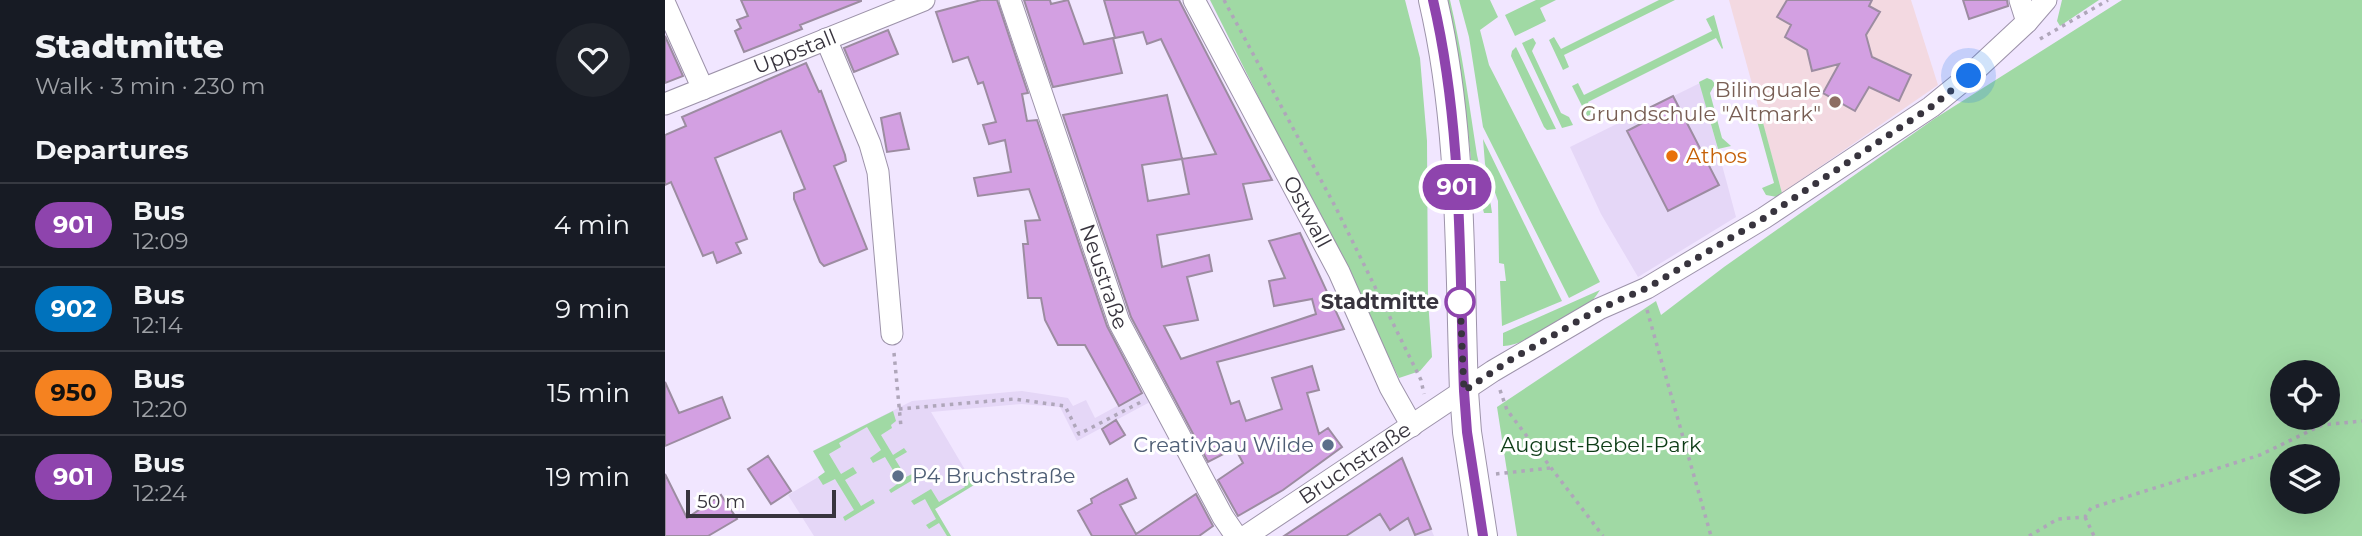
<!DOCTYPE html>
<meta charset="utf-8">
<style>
:root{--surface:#171b24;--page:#20242c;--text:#f1f3f6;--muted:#9ea1a6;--line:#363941}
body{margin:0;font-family:Montserrat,sans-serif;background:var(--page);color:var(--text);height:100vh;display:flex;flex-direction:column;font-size:26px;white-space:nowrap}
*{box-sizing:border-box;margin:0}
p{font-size:23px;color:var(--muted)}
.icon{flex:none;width:38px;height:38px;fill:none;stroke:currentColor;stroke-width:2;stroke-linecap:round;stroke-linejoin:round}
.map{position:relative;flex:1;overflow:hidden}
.panel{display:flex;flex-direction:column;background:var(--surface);width:665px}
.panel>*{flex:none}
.badge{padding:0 14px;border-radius:23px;font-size:24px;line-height:46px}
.tools{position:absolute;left:1605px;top:360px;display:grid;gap:14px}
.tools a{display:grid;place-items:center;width:70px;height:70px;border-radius:50%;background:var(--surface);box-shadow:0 7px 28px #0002;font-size:35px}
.scale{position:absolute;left:21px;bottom:18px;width:150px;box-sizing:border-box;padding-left:7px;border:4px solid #38343e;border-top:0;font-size:19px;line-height:24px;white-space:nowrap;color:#38343e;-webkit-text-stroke:5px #fff;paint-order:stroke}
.you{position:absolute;width:35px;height:35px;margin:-18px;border:5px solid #fff;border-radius:50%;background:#1a73e8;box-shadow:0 0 0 10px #1a73e833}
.map>.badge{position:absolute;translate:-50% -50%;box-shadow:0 0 0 4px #fff}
h2{padding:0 35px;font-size:26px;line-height:63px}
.round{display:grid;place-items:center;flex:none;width:74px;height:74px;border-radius:37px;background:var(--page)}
.overview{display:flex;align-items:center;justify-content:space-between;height:119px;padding:0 35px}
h1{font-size:33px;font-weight:800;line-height:52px}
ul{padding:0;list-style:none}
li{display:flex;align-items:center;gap:21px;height:84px;padding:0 35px;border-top:2px solid var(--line)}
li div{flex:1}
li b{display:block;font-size:26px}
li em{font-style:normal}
li .badge{min-width:77px;font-weight:700;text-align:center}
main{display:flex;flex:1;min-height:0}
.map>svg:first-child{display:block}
.built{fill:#e5d7f7}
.education{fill:#f3d9e1}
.green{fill:#a0d9a4;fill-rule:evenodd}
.building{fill:#d3a0e2;stroke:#9c8ca1;stroke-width:2;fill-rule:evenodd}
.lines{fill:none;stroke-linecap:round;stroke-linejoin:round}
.minor-casing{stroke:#9d93aa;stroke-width:23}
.major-casing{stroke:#9d93aa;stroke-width:30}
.path{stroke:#afa6ba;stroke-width:3.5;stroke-dasharray:3.5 5;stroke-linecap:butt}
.minor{stroke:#fff;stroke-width:21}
.major{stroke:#fff;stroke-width:28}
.line-casing{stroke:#fff;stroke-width:16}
.line{stroke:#8e44ad;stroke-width:10}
.walk{stroke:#38343e;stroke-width:7;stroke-dasharray:0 12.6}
.education-dot{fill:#8d6e63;stroke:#fff;stroke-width:2.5}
.food-dot{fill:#e8710a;stroke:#fff;stroke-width:2.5}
.stop-dot{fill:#fff;stroke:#8e44ad;stroke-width:3.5}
.service-dot{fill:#5c6f8a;stroke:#fff;stroke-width:2.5}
.labels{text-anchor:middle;stroke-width:6;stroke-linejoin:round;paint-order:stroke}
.street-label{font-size:21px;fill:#38343e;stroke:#fff}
.education-label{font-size:21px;fill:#785e54;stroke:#fff;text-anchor:end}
.food-label{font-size:21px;fill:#c56008;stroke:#fff;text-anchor:start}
.stop-label{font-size:21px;font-weight:bold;fill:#38343e;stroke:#fff;text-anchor:end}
.service-label{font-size:21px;fill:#4e5e75;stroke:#fff;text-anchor:end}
.park-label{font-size:21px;fill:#0d3c16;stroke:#fff}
</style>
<main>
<section class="panel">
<div class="overview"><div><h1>Stadtmitte</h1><p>Walk · 3 min · 230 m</p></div><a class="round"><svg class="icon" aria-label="heart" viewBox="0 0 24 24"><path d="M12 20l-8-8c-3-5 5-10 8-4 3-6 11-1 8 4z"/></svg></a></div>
<h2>Departures</h2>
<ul>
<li><span class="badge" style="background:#8e44ad;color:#fff">901</span><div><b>Bus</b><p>12:09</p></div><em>4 min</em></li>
<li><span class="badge" style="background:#0072bc;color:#fff">902</span><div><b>Bus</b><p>12:14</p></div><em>9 min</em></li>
<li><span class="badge" style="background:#f58220;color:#111">950</span><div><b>Bus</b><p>12:20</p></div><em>15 min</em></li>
<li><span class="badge" style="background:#8e44ad;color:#fff">901</span><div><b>Bus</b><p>12:24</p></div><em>19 min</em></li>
</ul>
</section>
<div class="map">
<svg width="1697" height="536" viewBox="0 0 1697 536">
<rect width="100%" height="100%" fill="#f1e6ff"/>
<path class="built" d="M1035,83L1071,217L973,277L936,214L905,147Z
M357,391L403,398L408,406L421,400L430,418L478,392L485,402L412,441L395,407L356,404L266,412L309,485L270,509L286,536H149L123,495L160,473L148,451L247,401Z
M733,461L739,463L769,536H619Z"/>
<path class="education" d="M1064,0H1246L1273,85L1117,193Z"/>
<path class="green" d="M545,0H740L755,58L762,141L763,300L767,357L755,371L734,378Z
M781,0H785C797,51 804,103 812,155C816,175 825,193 827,213H819L807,169L800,104Z
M794,0H825L833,17L815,30L824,65L935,282L904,298L818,127L804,37Z
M871,0H891L875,8L881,21L850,36L840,15Z
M994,0H1010L899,55L904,67L898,70L884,40L889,37L896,49Z
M1397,0H1434L1395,26L1392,21Z
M1457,0H1697V536H852L832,407L991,301L996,315L1059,267L1269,119ZM1617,373H1662V418H1617ZM1617,457H1662V502H1617Z
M1049,15L1058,48L1057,49L1051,38L923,102L928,114L922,116L907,86L913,83L919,95L1047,31L1041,19Z
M868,38L871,43L867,51L896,113L904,117L908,125L897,128L857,43Z
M851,47L891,129L882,130L879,127L846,56L847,51Z
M1042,78L1047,80L1050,84L1045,93L1057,138L1066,146L1053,149L1034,82Z
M1097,119L1117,193L1112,197L1101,195L1097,188L1109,183L1092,121Z
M818,139L897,301L837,326L835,281H841L839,264L834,263L833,201L820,164Z
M935,290C931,296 926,303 920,307C906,319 855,347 838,346V333Z
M228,411L231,421L226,425L227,428L216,435L228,455L239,448L242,452L230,459L241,477L253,471L256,475L226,493L224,490L235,482L220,457L208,463L205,458L216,450L202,427L174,443L176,447L164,454L176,474L188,467L192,473L180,480L196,506L208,499L210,503L180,521L178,517L189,510L170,479L158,485L153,477L160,472L148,451Z
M299,469L309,485L270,509L286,536H282L274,523L264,529L261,525L271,519L260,499L249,505L246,501L266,489L274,502L300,487L292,474Z"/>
<path class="building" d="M76,0H196V1L135,25L137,29L79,52L70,31L76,28L72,20L83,16Z
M316,0H332L363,93L357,94L362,121L372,120L442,326L477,393L454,406L420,345H393L380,320L376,298H363L358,244H363L360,221L375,220L364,189L313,196L309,178L346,172L340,140L324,144L318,125L331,122L318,82L313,84L303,57L288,62L271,12Z
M359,0H385L386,4L403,0L419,44L448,38L457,73L388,87Z
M439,0H514L607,180L578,184L587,219L492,235L497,267L544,255L547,271L522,277L533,320L499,326L516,359L651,314L647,299L609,306L604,281L620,278L604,241L635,233L679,329L552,362L566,404L574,401L581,421L617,409L607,378L647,366L654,390L642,393L654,434L663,428L677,447L618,490L573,516L553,480L578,463L570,448L543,462L466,317L398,115L502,95L517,159L551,154L496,39L482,44L478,32L450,38ZM517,159L524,194L483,201L477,165Z
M1122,0H1207L1204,6L1215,12L1201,35L1207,57L1246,75L1234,101L1204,87L1190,111L1158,93L1174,64L1147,71L1142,50L1120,37L1126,25L1112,17Z
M1298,0H1342L1343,6L1304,19Z
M223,30L233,54L189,72L179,48Z
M0,36L18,76L0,83Z
M141,63L154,92L156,91L180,155L181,161L169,166L202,249L159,266L155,262L129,199V193L140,189L116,131L50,158L82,239L71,243L76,253L52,263L48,252L38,256L6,182L0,185V135L21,126L17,117Z
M1008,96L1054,185L1003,211L962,131L991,116L986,107Z
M235,113L244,149L222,152L216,118Z
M0,382L14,413L57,397L65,418L0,446Z
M451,420L460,435L445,444L437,429Z
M103,456L126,491L106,504L83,469Z
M737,458L766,529L750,535L743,518L725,530L715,514L681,536H619Z
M0,474L22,518L56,495L72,519L43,536H0Z
M462,479L471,498L455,505L471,534L531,494L548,526L534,536H427L413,511L427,503L426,499L438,492Z"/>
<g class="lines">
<g class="minor-casing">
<g id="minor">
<path id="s1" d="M345,0L454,322L558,517L571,536"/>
<path id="s2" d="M529,0L674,272L725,387L747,426"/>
<path d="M1355,0L1362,22"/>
<path d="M0,4L38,89"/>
<path d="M161,39L205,144L213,172L227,334"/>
<path id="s3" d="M0,104L259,0"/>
<path id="s4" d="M581,536L828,371L934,309L982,288L1099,218L1266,107L1304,76L1362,22L1381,0"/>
</g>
</g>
<g class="major-casing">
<path id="major" d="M768,0C798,128 794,260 799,391L802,432L818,536"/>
</g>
<path class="path" d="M559,0L671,208L756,380L759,394
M1375,39L1443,0
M982,310L1046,536
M229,353L236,427
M835,390L842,410L938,536
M234,409L349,399L400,406L414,434L476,402
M831,474L885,468
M1420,517L1429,536
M1364,536L1393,519L1420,517L1426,508L1595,455L1657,425L1697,421"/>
<use href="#minor" class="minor"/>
<use href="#major" class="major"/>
</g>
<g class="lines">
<g class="line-casing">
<path id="line" d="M768,0C798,128 794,260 799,391L802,432L818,536"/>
</g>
<use href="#line" class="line"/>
<path class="walk" d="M795,302V299L799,391L847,359L934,309L982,288L1099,218L1266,107L1304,76"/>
</g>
<circle class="education-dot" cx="1170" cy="102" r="7"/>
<circle class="food-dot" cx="1007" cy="156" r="7"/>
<circle class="stop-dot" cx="795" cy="302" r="14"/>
<g class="service-dot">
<circle cx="663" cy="445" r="7"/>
<circle cx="233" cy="476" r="7"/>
</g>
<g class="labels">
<g class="street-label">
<text dy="7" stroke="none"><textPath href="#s3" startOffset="140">Uppstall</textPath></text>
<text dy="7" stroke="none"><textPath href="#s2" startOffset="240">Ostwall</textPath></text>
<text dy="7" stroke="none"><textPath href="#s1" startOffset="292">Neustraße</textPath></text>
<text dy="7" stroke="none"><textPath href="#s4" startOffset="131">Bruchstraße</textPath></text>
</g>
<g class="education-label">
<text x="1156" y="97">Bilinguale<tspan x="1156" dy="24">Grundschule "Altmark"</tspan></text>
</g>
<g class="food-label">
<text x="1021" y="163">Athos</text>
</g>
<g class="stop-label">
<text x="774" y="309">Stadtmitte</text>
</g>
<g class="service-label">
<text x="649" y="452">Creativbau Wilde</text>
<text x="247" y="483" text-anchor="start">P4 Bruchstraße</text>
</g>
<g class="park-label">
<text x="936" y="452">August-Bebel-Park</text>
</g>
</g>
</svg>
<div class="tools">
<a><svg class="icon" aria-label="locate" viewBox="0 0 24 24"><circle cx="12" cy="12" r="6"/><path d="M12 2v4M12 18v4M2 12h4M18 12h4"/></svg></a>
<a><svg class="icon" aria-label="layers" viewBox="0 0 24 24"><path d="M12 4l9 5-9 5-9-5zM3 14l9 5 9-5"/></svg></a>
</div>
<div class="scale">50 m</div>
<div class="you" style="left:1304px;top:76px"></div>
<b class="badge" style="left:792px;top:187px;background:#8e44ad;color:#fff">901</b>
</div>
</main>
